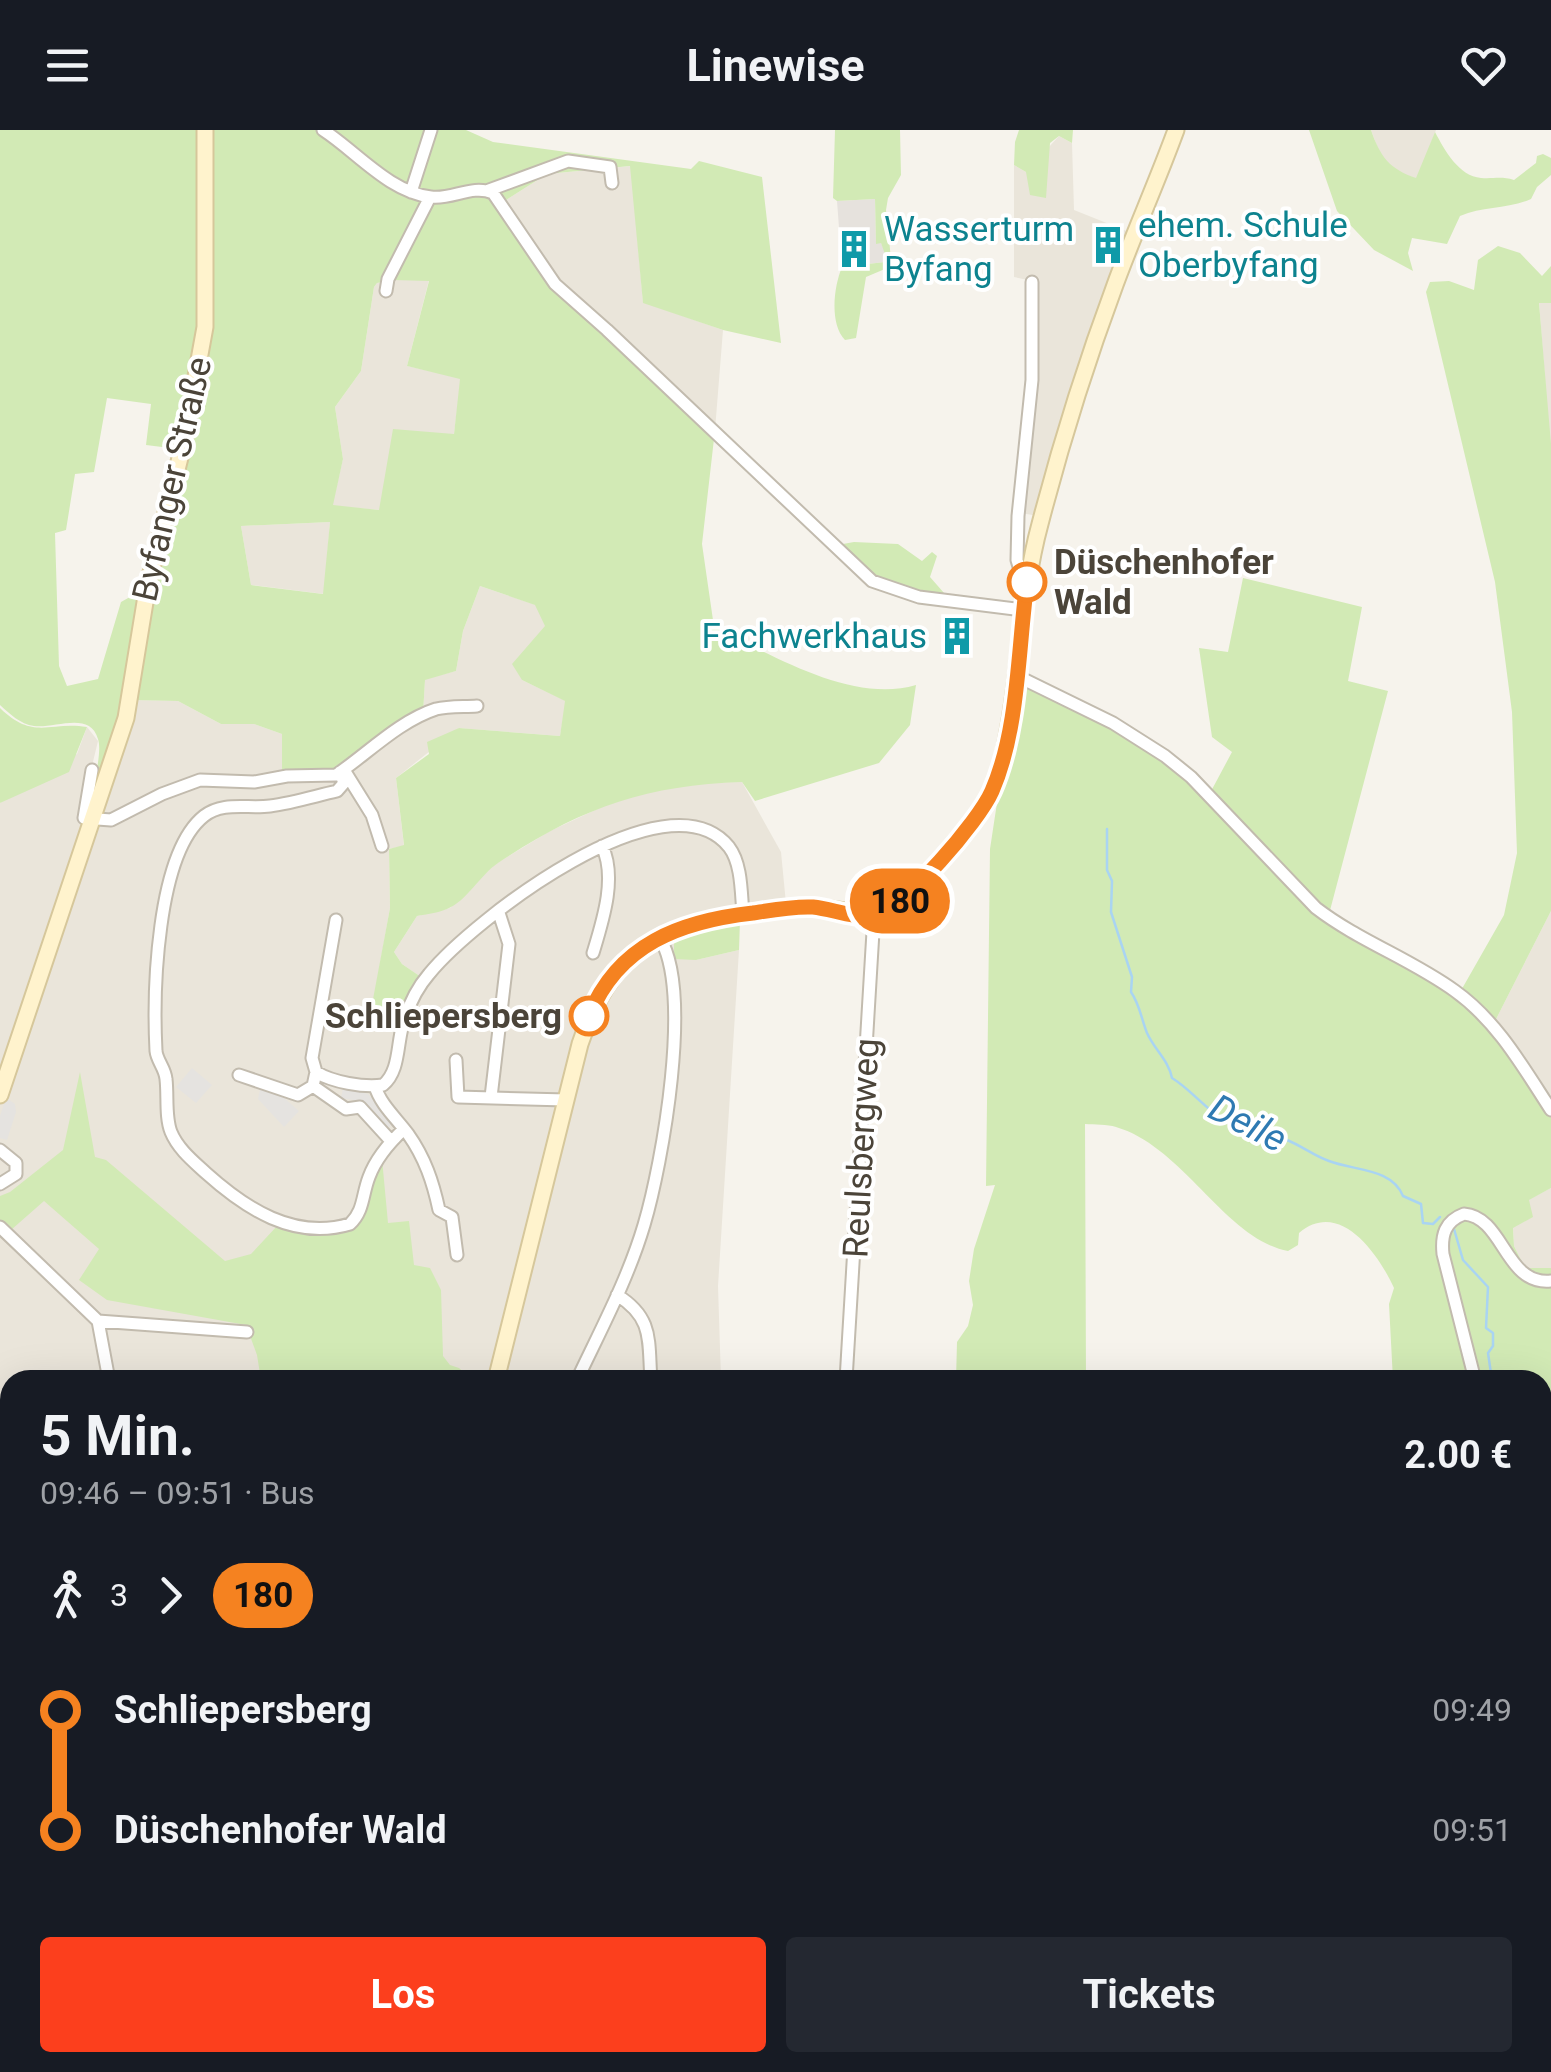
<!DOCTYPE html>
<html lang="de">
<meta charset="utf-8">
<style>
:root{--surface:#171b24;--page:#242831;--text:#f1f3f6;--muted:#9ea1a6;--accent:#fc3f1d}
body{margin:0;font-family:Roboto,sans-serif;background:var(--page);color:var(--text);height:100vh;display:flex;flex-direction:column;font-size:38px;white-space:nowrap}
*{box-sizing:border-box;margin:0}
p{font-size:32px;color:var(--muted)}
.icon{flex:none;width:55px;height:55px;fill:none;stroke:currentColor;stroke-width:2;stroke-linecap:round;stroke-linejoin:round}
.map{position:relative;flex:1;overflow:hidden}
.side{position:absolute;left:0px;top:1240px;width:1552px;height:702px;display:flex;flex-direction:column;background:var(--surface);border-radius:30px 30px 0 0;box-shadow:0 10px 40px #0002}
.side>*{flex:none}
.badge{padding:0 20px;border-radius:32px;font-size:35px;line-height:65px}
.map>.badge{position:absolute;translate:-50% -50%;box-shadow:0 0 0 5px #fff}
.legs{display:flex;align-items:center;gap:15px;height:110px;padding:0 40px;font-size:32px}
.legs p{margin-inline-start:auto}
.summary{display:flex;align-items:center;justify-content:space-between;height:170px;padding:0 40px}
h1{font-size:55px;font-weight:700;line-height:75px}
.action{display:flex;gap:20px;margin-top:auto;padding:20px 40px}
.action a{flex:1;height:115px;border-radius:10px;background:var(--accent);color:#fff;font-size:40px;font-weight:700;line-height:115px;text-align:center}
.action a+a{background:var(--page);color:var(--text)}
ul{padding:0 40px;list-style:none}
li{display:flex;align-items:center;gap:35px;height:120px;font-size:38px}
li i{display:grid;place-items:center;width:15px;height:100%;margin:0 12px;background:currentColor}
li i::after{content:'';width:25px;height:25px;margin:-12px;border:8px solid;border-radius:50%;background:var(--surface)}
li p{margin-inline-start:auto}
li:first-child i{background:linear-gradient(#0000 50%,currentColor 0)}
li:last-child i{background:linear-gradient(currentColor 50%,#0000 0)}
header{display:flex;justify-content:space-between;align-items:center;height:130px;padding:0 40px;background:var(--surface);font-size:45px;font-weight:700}
.map>svg:first-child{display:block}
.residential{fill:#eae5da}
.industrial{fill:#e6e2dd}
.green{fill:#d2eab5;fill-rule:evenodd}
.parking{fill:#e5e3e0}
.lines{fill:none;stroke-linecap:round;stroke-linejoin:round}
.stream{stroke:#a9d4f2;stroke-width:2.5}
.street-casing{stroke:#c2bbae;stroke-width:15}
.secondary-casing{stroke:#d6c79b;stroke-width:19}
.street{stroke:#fff;stroke-width:11}
.secondary{stroke:#fff3cd;stroke-width:15}
.line-1-casing{stroke:#fff;stroke-width:22}
.line-1{stroke:#f58220;stroke-width:15}
.stop-1-dot{fill:#fff;stroke:#f58220;stroke-width:5}
.labels{text-anchor:middle;stroke-width:8;stroke-linejoin:round;paint-order:stroke}
.culture-label{font-size:35px;fill:#0d838f;stroke:#fff;text-anchor:start}
.street-label{font-size:35px;fill:#4b4439;stroke:#fff}
.stop-label{font-size:35px;font-weight:bold;fill:#4b4439;stroke:#fff;text-anchor:start}
.water-label{font-size:38px;font-style:italic;fill:#2e7ab2;stroke:#fff}
</style>
<header><svg class="icon" aria-label="menu" viewBox="0 0 24 24"><path d="M4 6h16M4 12h16M4 18h16"/></svg>Linewise<svg class="icon" aria-label="heart" viewBox="0 0 24 24"><path d="M12 20l-8-8c-3-5 5-10 8-4 3-6 11-1 8 4z"/></svg></header>
<div class="map">
<svg width="1551" height="1942" viewBox="0 0 1551 1942">
<rect width="100%" height="100%" fill="#f6f3ec"/>
<path class="residential" d="M1371,0H1436L1417,49L1398,42L1381,27Z
M1059,6L1072,13L1074,80L1134,104L1038,386L1021,383L1037,152L1014,147V35L1026,42Z
M631,36L643,172L723,200L715,300L573,170L503,72L547,44Z
M393,150H429L407,236L461,248L454,304L380,380L332,376L343,329L335,277L361,241L374,157L377,153Z
M1539,172L1551,173V314H1550Z
M330,392L324,464L251,455L241,396Z
M480,456L536,475L546,497L522,550L566,571L560,606L459,598L396,648L404,716L389,719L390,778L369,896L402,904L425,850L402,834L394,822L417,786L450,778L494,735L550,701L619,669L689,653L742,652L781,722L787,784L740,790L696,830L739,820L718,1156L721,1250H10V1932H586L588,1942H0V673L77,624L87,597L98,611L91,640L89,677L130,570L178,571L221,594H254L282,604L423,584L425,549L456,541L463,501Z
M1551,781V988L1490,901Z
M1551,1058V1138H1525L1514,1116L1513,1097L1532,1087L1528,1070Z"/>
<path class="industrial" d="M875,69L876,113H881L892,136L885,132L842,137L837,71Z"/>
<path class="green" d="M0,0H466L493,12L691,39L699,31L762,47L781,213L723,200L643,173L630,36L547,44L503,72L540,135L715,300L702,414L714,497C771,524 851,574 916,555L910,595L879,633L755,671L742,652C645,655 579,679 498,733C480,745 467,771 447,779C438,783 427,784 417,786L394,822L402,834L421,847L396,902L368,896L390,778L389,719L404,715L396,648L429,624L427,612L459,598L560,606L565,571L522,550L512,534L545,496L535,475L480,456L463,501L456,541L425,550L423,584L343,639L282,645V604L254,594H221L178,571L129,570L89,681C91,664 103,623 98,609C90,580 54,599 34,596C20,594 10,584 0,575ZM393,150L429,151L407,236L460,249L454,304L393,299L379,380L333,375L343,329L335,277L361,241L374,157L377,153ZM107,268L151,274L146,315L178,319L146,458L121,472L98,549L67,556L59,536L55,403L66,400L75,344L94,342ZM330,392L323,464L251,455L241,396Z
M835,0H900L901,45L888,68L886,80L891,129L886,127L881,113L876,114L875,69L837,71L833,68Z
M1019,0H1073L1072,13L1059,6L1050,13L1046,68L1030,65L1026,42L1014,35L1015,12Z
M1309,0H1371C1380,26 1389,39 1416,48L1435,2C1445,21 1459,46 1481,48C1494,49 1501,46 1514,50L1536,33L1537,26L1543,24L1551,28V45L1537,57L1531,69C1508,79 1483,76 1460,86L1447,114L1412,108L1408,123L1413,141L1374,120L1337,81Z
M1498,116L1520,123L1542,146L1551,136V173H1539L1551,314V781L1490,901L1551,988V1058L1529,1070L1533,1087L1513,1098L1514,1116L1525,1138H1551V1524L1542,1512V1250H1393L1389,1174L1394,1158C1379,1125 1340,1068 1299,1103L1298,1115L1288,1121C1225,1109 1184,1017 1116,997C1107,994 1095,995 1085,994L1086,1250H956L957,1212L968,1196L973,1175L969,1151L974,1119L995,1055L986,1056L990,719L1000,653L1020,562L1027,556L1112,594L1209,665L1232,622L1212,607L1199,518L1228,522L1243,448L1362,477L1348,551L1388,561L1328,788L1459,864L1504,785L1517,723L1512,582L1495,452L1426,162L1430,152L1449,151L1474,160L1478,130Z
M885,132L892,136L866,147L856,208L845,210C829,193 834,156 842,137Z
M854,412L898,414L922,431L932,422L937,426L930,447L944,463V470L878,454L840,418L843,414Z
M0,578C34,611 49,591 87,597L69,642L0,673Z
M740,790L739,820L696,830L674,829V807L682,801Z
M80,942L95,1027L106,1030L225,1131L251,1124L278,1095L351,1097L382,1029L388,1093L409,1091L414,1135L430,1138L441,1160L443,1226L450,1235L459,1238L472,1250H261L257,1225L246,1195L107,1170L79,1150L99,1119L44,1071L11,1100L0,1090V1066L10,1062L63,1020Z
M10,1295V1701L0,1700V1333Z
M1551,1530V1942H1190L1191,1932H1542V1543Z
M815,1932L973,1933L991,1942H815Z
M586,1933H807L806,1942H588Z"/>
<path class="parking" d="M192,938L212,955L196,973L176,957Z
M261,955L276,961L299,981L284,997L258,969Z
M343,959L368,964L393,992L388,998L365,972L341,968Z
M6,968L15,974L16,982L7,1010L0,1008V986Z"/>
<g class="lines">
<path class="stream" d="M1107,699V740L1112,751L1111,782L1132,847L1131,862C1140,875 1141,888 1147,903C1154,919 1169,931 1172,948C1192,960 1206,981 1228,992C1248,1002 1268,1002 1287,1010C1302,1016 1314,1026 1329,1031C1355,1041 1392,1038 1403,1066L1421,1074L1423,1093L1433,1094L1440,1087
M1454,1099L1463,1130L1488,1157L1486,1198L1493,1203V1216L1488,1223L1492,1250
M1542,1372L1551,1380
M1542,1744L1551,1749"/>
<g class="street-casing">
<path id="street" d="M323,0C357,22 389,62 431,67C452,70 472,54 493,63L555,154L607,200L872,451L919,467L1023,480
M489,60L568,31L610,37L612,53
M411,62L431,0
M386,161L388,149L430,67
M1028,446L1020,440L1017,430L1018,386L1032,250V152
M1017,546L1113,593L1165,626L1191,647L1316,778C1359,811 1411,829 1455,861C1497,891 1523,937 1551,980
M92,640L84,688L111,690L162,664L200,650L254,652L287,646L336,645C367,624 399,591 436,579C449,576 464,577 477,576
M344,640L372,685L382,716
M340,642L344,653L337,661C315,666 293,673 270,676C248,679 223,671 204,686C156,724 153,863 156,921C157,931 165,938 166,949C168,966 165,987 171,1002C178,1019 193,1031 206,1043C245,1078 294,1111 350,1094C364,1081 362,1065 369,1047C376,1028 389,1013 404,999
M593,823C603,790 617,747 602,716
M456,930L458,967L566,970
M316,942L312,928L336,790
M239,945L298,965L313,956L316,942C332,952 364,958 383,955C399,942 397,917 402,898C407,879 416,859 429,844C472,791 667,640 729,717C742,734 741,763 743,784
M313,956L346,979L360,977L391,1011
M375,956C380,974 397,989 408,1004C425,1028 433,1052 439,1080L452,1087L457,1125
M491,967L509,814L499,783
M0,1020L16,1033V1044L0,1054
M0,1097L98,1191L109,1250
M617,1165C654,1188 648,1211 651,1250
M98,1191L247,1202
M577,1250C601,1199 628,1149 644,1095C662,1035 694,859 659,807
M846,1250L874,785
M1475,1250L1443,1124C1441,1105 1445,1091 1464,1084C1504,1087 1505,1156 1551,1151
M0,1281L10,1283
M1542,1400L1551,1407
M0,1738L10,1711
M0,1814L10,1818
M143,1942L144,1932
M186,1942L187,1932
M237,1942L239,1932
M392,1942L396,1932
M810,1942V1932"/>
</g>
<g class="secondary-casing">
<path id="secondary" d="M0,965L126,588L148,454L184,312L205,197V0
M496,1250L580,914C611,822 658,793 753,783C770,781 788,777 805,777C865,777 878,806 927,745C948,720 978,692 992,662C1001,641 1005,618 1009,596C1021,529 1022,460 1040,394C1061,313 1086,233 1115,155C1134,103 1157,52 1176,0
M87,1942L88,1932"/>
</g>
<use href="#street" class="street"/>
<use href="#secondary" class="secondary"/>
</g>
<g class="lines">
<g class="line-1-casing">
<path id="line-1" d="M589,886C618,814 681,791 753,783C772,780 793,776 813,777C833,779 854,789 873,785C905,778 979,691 992,661C1019,599 1018,518 1027,452"/>
</g>
<use href="#line-1" class="line-1"/>
</g>
<defs>
<g id="building-bare" transform="scale(3)"><path d="M-4-6H4V6H1V3H-1V6H-4ZM-2.5-4.3h1.7v1.8h-1.7ZM.8-4.3h1.7v1.8H.8ZM-2.5-1h1.7V.8h-1.7ZM.8-1h1.7V.8H.8Z" fill="#0f9aa8" stroke="#fff" stroke-width="2.5" paint-order="stroke"/></g>
</defs>
<g fill-rule="evenodd">
<use href="#building-bare" x="1108" y="115"/>
<use href="#building-bare" x="854" y="119"/>
<use href="#building-bare" x="957" y="506"/>
</g>
<g class="stop-1-dot">
<circle cx="1027" cy="452" r="18"/>
<circle cx="589" cy="886" r="18"/>
</g>
<g class="labels">
<g class="culture-label">
<text x="1138" y="107">ehem. Schule<tspan x="1138" dy="40">Oberbyfang</tspan></text>
<text x="884" y="111">Wasserturm<tspan x="884" dy="40">Byfang</tspan></text>
<text x="927" y="518" text-anchor="end">Fachwerkhaus</text>
</g>
<g class="street-label">
<text transform="translate(172 349) rotate(-77)" y="12">Byfanger Straße</text>
<text transform="translate(861 1018) rotate(-87)" y="12">Reulsbergweg</text>
</g>
<g class="stop-label">
<text x="1054" y="444">Düschenhofer<tspan x="1054" dy="40">Wald</tspan></text>
<text x="562" y="898" text-anchor="end">Schliepersberg</text>
</g>
<g class="water-label">
<text transform="translate(1248 993) rotate(27)" y="13">Deile</text>
</g>
</g>
</svg>
<b class="badge" style="left:900px;top:771px;background:#f58220;color:#111">180</b>
<section class="side">
<div class="summary"><div><h1>5 Min.</h1><p>09:46 – 09:51 · Bus</p></div><b>2.00 €</b></div>
<div class="legs"><svg class="icon" aria-label="walk" viewBox="0 0 24 24"><circle cx="13" cy="4" r="2"/><path d="M13 8l-2 6 4 7M11 14l-3 7M7 12l3-4h3l4 4"/></svg>3<svg class="icon" aria-label="forward" viewBox="0 0 24 24"><path d="M9 5l7 7-7 7"/></svg><b class="badge" style="background:#f58220;color:#111">180</b></div>
<ul>
<li><i style="color:#f58220"></i><b>Schliepersberg</b><p>09:49</p></li>
<li><i style="color:#f58220"></i><b>Düschenhofer Wald</b><p>09:51</p></li>
</ul>
<div class="action"><a>Los</a><a>Tickets</a></div>
</section>
</div>
